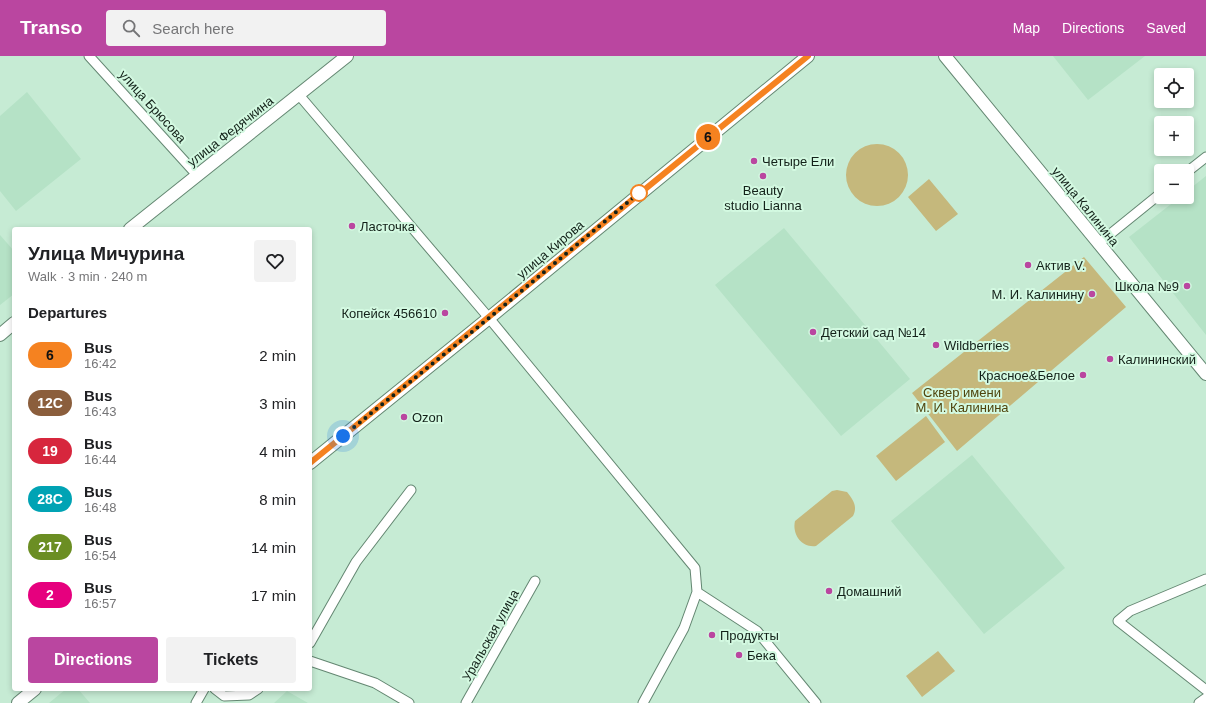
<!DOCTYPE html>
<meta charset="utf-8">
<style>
:root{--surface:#fff;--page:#f2f2f2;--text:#202124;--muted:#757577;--accent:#ba46a0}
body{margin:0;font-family:Arial,sans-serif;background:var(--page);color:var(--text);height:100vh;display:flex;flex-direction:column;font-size:15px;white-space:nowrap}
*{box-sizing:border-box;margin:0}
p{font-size:13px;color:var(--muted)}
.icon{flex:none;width:22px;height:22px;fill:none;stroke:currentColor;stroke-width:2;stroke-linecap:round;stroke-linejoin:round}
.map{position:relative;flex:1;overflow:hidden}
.side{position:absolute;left:12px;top:171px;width:300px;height:464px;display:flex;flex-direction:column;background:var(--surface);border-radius:4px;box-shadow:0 2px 6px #0003}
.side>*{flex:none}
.badge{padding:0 8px;border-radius:13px;font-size:14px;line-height:26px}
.buttons{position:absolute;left:1154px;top:12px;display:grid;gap:8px}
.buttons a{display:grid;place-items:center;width:40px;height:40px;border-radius:4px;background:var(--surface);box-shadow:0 2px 6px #0003;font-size:20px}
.you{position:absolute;width:20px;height:20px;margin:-10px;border:3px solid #fff;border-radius:50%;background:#1a73e8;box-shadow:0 0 0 6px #1a73e833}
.map>.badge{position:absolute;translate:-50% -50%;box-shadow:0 0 0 2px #fff}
h2{padding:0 16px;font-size:15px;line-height:36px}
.round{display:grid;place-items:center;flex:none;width:42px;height:42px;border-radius:4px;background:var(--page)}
.summary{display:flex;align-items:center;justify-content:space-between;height:68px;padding:0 16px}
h1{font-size:19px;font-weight:800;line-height:30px}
.action{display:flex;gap:8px;margin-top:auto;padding:8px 16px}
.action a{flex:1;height:46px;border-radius:4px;background:var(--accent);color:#fff;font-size:16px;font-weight:800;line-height:46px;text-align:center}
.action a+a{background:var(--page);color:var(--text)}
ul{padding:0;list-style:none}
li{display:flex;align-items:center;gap:12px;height:48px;padding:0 16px}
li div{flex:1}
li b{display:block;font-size:15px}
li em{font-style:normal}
li .badge{min-width:44px;font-weight:700;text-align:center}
header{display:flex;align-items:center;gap:24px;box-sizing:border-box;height:56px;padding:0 20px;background:var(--accent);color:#fff}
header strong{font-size:19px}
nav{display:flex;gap:22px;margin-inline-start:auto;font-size:14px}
.search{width:280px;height:36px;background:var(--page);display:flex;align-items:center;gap:10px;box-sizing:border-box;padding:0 14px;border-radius:4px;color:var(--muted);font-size:15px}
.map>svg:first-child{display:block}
.built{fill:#b5e2c6}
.green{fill:#c5b87c}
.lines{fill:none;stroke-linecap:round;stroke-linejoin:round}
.street-casing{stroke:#648772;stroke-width:11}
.secondary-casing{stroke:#648772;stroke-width:14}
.street{stroke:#fff;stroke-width:9}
.secondary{stroke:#fff;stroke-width:12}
.line-casing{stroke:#fff;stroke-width:9}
.line{stroke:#f58220;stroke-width:6}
.walk{stroke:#132119;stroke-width:4;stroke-dasharray:0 7.2}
.poi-dot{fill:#ba46a0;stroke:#d3f9e1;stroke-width:1.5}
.stop-dot{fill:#fff;stroke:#f58220;stroke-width:2}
.labels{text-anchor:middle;stroke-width:4;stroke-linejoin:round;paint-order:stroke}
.street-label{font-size:13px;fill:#132119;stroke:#d3f9e1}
.poi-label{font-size:13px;fill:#132119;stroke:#d3f9e1;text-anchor:start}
.park-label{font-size:13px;fill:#4e430c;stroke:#d3f9e1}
</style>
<header>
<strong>Transo</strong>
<div class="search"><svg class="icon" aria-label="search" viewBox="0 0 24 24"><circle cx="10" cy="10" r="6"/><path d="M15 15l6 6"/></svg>Search here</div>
<nav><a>Map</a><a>Directions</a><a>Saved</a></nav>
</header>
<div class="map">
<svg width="1206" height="647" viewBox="0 0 1206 647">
<rect width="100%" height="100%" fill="#c6ebd4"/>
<path class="built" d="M1053,0H1145L1088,44Z
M27,36L81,103L16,155L0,135V60Z
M1206,120V279L1129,181L1180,141H1187V135Z
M784,172L910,323L841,380L715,229Z
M0,179L14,195V238L0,249Z
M972,399L1065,512L984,578L891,465Z
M66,633H78L90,647H49Z
M287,635L308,647H274Z"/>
<path class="green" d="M846 119a31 31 0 1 1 62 0a31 31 0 1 1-62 0Z
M929,123L958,158L936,175L908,141Z
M1084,201L1126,251L957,395L912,337Z
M926,360L945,386L896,425L876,400Z
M837,434L847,436C853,444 858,450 853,460L816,490C801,492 792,478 795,465L832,435Z
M938,595L955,615L922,641L906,620Z"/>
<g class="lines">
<g class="street-casing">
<path id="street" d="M89,0L197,119
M299,39L489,262L695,512L697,536L757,575L816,647
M1187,116L1206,101
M1098,188L1161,137
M1206,523L1130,555L1118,565L1206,634
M310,587L356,506L411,434
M310,605L375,627L409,647
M215,633L224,640L249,639L258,633
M196,647L204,633
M466,647L535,525
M643,647L684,572L697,536
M1199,647L1206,642"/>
</g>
<g class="secondary-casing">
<path id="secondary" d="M945,0L1206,318
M130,173L347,0
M0,279L14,267
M310,407L489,262L808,0
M18,647L35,633"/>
</g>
<use href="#street" class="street"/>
<use href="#secondary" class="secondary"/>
</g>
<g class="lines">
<g class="line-casing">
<path id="line" d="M310,407L808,0"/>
</g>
<use href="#line" class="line"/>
<path class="walk" d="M343,380L489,262L639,137"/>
</g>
<g class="poi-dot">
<circle cx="754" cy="105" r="4"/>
<circle cx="763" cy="120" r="4"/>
<circle cx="352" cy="170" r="4"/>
<circle cx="1028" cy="209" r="4"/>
<circle cx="1187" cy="230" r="4"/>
<circle cx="1092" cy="238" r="4"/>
<circle cx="445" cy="257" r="4"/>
<circle cx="813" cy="276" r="4"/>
<circle cx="936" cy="289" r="4"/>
<circle cx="1110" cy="303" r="4"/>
<circle cx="1083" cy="319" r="4"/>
<circle cx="404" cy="361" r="4"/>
<circle cx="829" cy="535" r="4"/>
<circle cx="712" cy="579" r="4"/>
<circle cx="739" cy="599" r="4"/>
</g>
<circle class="stop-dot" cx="639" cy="137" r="8"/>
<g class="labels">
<g class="street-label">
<text transform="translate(153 50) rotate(48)" y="5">улица Брюсова</text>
<text transform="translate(230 75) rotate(-38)" y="5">улица Федячкина</text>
<text transform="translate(1086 150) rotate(51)" y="5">улица Калинина</text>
<text transform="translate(550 193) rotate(-40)" y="5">улица Кирова</text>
<text transform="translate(490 579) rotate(-61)" y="5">Уральская улица</text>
</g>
<g class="poi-label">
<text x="762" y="110">Четыре Ели</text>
<text x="763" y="139" text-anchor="middle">Beauty<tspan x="763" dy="15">studio Lianna</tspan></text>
<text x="360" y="175">Ласточка</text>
<text x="1036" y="214">Актив V.</text>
<text x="1179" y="235" text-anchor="end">Школа №9</text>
<text x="1084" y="243" text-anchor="end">М. И. Калинину</text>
<text x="437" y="262" text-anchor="end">Копейск 456610</text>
<text x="821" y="281">Детский сад №14</text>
<text x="944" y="294">Wildberries</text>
<text x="1118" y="308">Калининский</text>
<text x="1075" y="324" text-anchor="end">Красное&amp;Белое</text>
<text x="412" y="366">Ozon</text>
<text x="837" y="540">Домашний</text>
<text x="720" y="584">Продукты</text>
<text x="747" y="604">Бека</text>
</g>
<g class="park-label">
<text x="962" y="341">Сквер имени<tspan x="962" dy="15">М. И. Калинина</tspan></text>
</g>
</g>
</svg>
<div class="buttons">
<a><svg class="icon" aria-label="locate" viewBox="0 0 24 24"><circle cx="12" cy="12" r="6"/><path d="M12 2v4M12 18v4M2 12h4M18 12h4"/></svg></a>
<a>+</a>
<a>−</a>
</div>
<div class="you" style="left:343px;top:380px"></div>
<b class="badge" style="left:708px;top:81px;background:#f58220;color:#111">6</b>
<section class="side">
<div class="summary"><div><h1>Улица Мичурина</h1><p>Walk · 3 min · 240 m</p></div><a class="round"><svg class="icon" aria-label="heart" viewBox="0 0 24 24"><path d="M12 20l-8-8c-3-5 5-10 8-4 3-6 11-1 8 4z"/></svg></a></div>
<h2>Departures</h2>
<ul>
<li><span class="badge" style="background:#f58220;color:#111">6</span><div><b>Bus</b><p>16:42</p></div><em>2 min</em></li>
<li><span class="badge" style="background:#8b5e3c;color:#fff">12С</span><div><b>Bus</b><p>16:43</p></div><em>3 min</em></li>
<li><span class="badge" style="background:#d7263d;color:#fff">19</span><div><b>Bus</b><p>16:44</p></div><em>4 min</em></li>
<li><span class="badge" style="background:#00a3b4;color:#fff">28С</span><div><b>Bus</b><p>16:48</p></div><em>8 min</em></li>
<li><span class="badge" style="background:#6b8e23;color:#fff">217</span><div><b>Bus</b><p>16:54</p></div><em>14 min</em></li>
<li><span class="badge" style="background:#e6007e;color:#fff">2</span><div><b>Bus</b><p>16:57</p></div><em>17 min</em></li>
</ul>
<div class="action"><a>Directions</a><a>Tickets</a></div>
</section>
</div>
